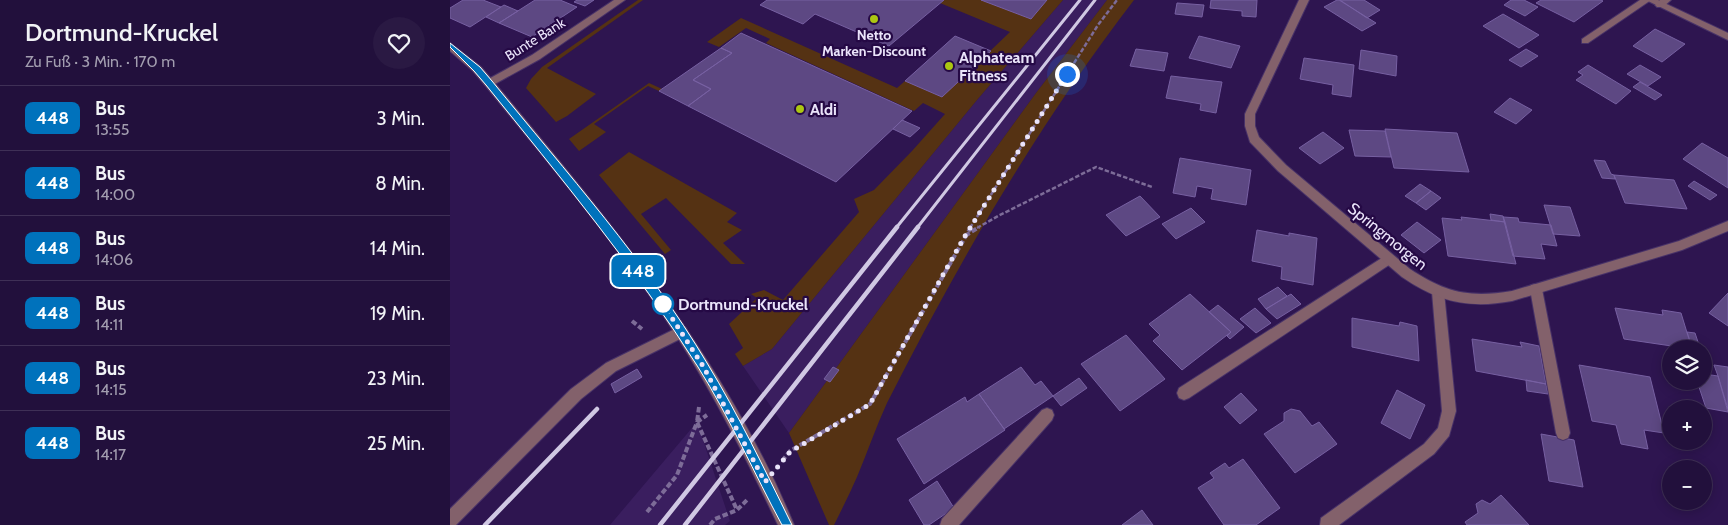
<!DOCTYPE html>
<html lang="de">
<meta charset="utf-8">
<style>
:root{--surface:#22103c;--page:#2a1943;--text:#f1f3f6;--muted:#a29daf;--line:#3f3056}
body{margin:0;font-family:Cabin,sans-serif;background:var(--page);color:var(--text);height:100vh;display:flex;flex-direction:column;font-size:19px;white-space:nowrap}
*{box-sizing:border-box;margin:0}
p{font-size:16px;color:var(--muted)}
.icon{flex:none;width:28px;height:28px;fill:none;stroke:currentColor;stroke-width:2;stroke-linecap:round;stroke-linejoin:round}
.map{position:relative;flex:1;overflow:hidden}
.panel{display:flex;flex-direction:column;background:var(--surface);width:450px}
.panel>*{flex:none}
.badge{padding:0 10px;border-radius:8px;font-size:18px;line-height:32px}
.controls{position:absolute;left:1212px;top:340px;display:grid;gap:10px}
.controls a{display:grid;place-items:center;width:50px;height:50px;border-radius:50%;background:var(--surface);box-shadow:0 2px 12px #0003,0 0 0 1px var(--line);font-size:25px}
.you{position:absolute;width:25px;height:25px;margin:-12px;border:4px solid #fff;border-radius:50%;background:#1a73e8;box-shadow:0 0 0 8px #1a73e833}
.map>.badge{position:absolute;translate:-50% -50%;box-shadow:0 0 0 2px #fff}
.round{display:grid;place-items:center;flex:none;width:52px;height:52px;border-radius:26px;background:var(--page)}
.summary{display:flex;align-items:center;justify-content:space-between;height:85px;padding:0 25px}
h1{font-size:24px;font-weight:600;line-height:38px}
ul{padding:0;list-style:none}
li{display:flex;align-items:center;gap:15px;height:65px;padding:0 25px;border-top:1px solid var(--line)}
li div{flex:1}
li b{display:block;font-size:19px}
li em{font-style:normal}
li .badge{min-width:55px;font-weight:700;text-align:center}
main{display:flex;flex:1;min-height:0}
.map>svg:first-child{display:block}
.built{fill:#3a1e5f}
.green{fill:#553213}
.building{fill:#5d4883;stroke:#7760a2}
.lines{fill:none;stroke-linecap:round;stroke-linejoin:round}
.service-casing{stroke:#483268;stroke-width:2}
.minor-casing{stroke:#483268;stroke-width:2}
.tertiary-casing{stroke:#483268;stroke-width:2}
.path-far1{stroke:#7d6c98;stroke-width:2.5;stroke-dasharray:4.5 2;stroke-linecap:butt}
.path{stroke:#7d6c98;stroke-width:4;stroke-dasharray:5.5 2.5;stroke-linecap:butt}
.service{fill:#83616b;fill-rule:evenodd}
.minor{fill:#83616b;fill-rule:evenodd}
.tertiary{fill:#83616b;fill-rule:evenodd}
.rail-far1{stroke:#d0c8e3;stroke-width:3}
.rail{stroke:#d0c8e3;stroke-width:4.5}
.line{fill:#0072bc;stroke:#fff}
.walk{stroke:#eae4fa;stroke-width:5;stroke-dasharray:0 9}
.poi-dot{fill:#acc612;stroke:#250945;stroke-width:2}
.stop-dot{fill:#fff;stroke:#0072bc;stroke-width:2.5}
.labels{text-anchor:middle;stroke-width:4.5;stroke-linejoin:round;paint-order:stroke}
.far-poi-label{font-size:14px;font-weight:bold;fill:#eae4fa;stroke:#250945}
.far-street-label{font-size:14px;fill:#eae4fa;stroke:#250945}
.poi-label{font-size:16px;font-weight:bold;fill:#eae4fa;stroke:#250945;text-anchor:start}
.street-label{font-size:16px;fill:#eae4fa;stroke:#250945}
.stop-label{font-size:16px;font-weight:bold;fill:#eae4fa;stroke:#250945;text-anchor:start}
</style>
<main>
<section class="panel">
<div class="summary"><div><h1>Dortmund-Kruckel</h1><p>Zu Fuß · 3 Min. · 170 m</p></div><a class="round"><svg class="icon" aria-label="heart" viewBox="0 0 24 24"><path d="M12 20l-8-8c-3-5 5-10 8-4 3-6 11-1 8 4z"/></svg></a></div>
<ul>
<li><span class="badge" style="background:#0072bc;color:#fff">448</span><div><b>Bus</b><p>13:55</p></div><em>3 Min.</em></li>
<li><span class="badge" style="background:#0072bc;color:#fff">448</span><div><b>Bus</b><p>14:00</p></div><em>8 Min.</em></li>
<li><span class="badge" style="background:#0072bc;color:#fff">448</span><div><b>Bus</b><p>14:06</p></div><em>14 Min.</em></li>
<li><span class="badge" style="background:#0072bc;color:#fff">448</span><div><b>Bus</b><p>14:11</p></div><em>19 Min.</em></li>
<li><span class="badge" style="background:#0072bc;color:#fff">448</span><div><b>Bus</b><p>14:15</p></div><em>23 Min.</em></li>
<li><span class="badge" style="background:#0072bc;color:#fff">448</span><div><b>Bus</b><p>14:17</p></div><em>25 Min.</em></li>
</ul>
</section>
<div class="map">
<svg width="1278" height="525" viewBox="0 0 1278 525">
<rect width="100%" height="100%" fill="#2e1550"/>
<path class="built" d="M613,0H657L586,93L339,433L293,366L322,349L527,100Z
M247,422L280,521L275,525H160Z"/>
<path class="green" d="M188,0H193L97,68L146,94L117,116L106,122L76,88L81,79L92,67Z
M494,0H531L581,19L597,0H613L527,100L322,349L293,366L285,354L293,348L279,324L307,298L301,294L314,290L333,300L409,212L404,199L424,190L462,151L495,114L473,103L464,111L316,43L320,39L296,28L269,47L257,42L291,18L447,88L455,81L492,97L560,32L490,3Z
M657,0H684C588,125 508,263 437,403C426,427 417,453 407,477C400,493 392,509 384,525H379L339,433L586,93Z
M199,83L212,89L209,91L198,86L144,124L156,132L129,151L119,139Z
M179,152L287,213L277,222L292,230L273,243L295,264H281L216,198L191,214L221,250L215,254L149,175Z"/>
<path class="building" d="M13,0H33L51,7L20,27L0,18V8Z
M85,0H110L127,7L82,37L49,23Z
M127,0H144L135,6L124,2Z
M317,0H494L439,46L365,14L353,24L310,5Z
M531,0H597L581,19Z
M761,0H807L806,17L792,16V11L760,8Z
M887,0H889L926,23L912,31L874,7Z
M890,0H914L930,10L917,18Z
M1061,0H1074L1088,7L1075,16L1054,5Z
M1091,0H1151L1153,1L1124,22L1086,3Z
M727,3L754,5L752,17L725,14Z
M54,5L68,11L49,23L36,17Z
M1053,14L1089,35L1069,48L1033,26Z
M1205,29L1235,44L1212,62L1183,46Z
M291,33L462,111L386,182L238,106L261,89L243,80L282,53L271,48Z
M505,36L541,51L492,97L455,81Z
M749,36L790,46L781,68L739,58Z
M271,48L282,53L243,80L261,89L238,106L209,91Z
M686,49L718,53L714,71L680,66Z
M1076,49L1088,56L1071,67L1059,60Z
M911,50L947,56L946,76L909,69Z
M854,58L904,65L901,97L882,94L883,85L850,79Z
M1138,65L1181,91L1166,104L1126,80L1133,75L1128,72Z
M1190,65L1211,77L1198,86L1177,74Z
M721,76L772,82L766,113L750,110L751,104L716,98Z
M1190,82L1212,95L1205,100L1183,87Z
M1060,98L1082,110L1066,124L1044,112Z
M452,120L470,128L460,137L443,129Z
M935,129L1007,133L1019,172L944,168Z
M899,130L935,131L941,157L905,156Z
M873,132L894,148L870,164L849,148Z
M1252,143L1278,158V188L1233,159Z
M730,158L801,170L796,205L761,199L763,189L747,186L745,197L723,193Z
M1144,160L1155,161L1161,174L1164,175L1165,179L1152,178Z
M1164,175L1224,180L1237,209L1175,203Z
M1244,181L1267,195L1260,200L1238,186Z
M970,184L981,191L966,203L955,196Z
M981,191L991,198L976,210L966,203Z
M690,196L710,217L676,236L656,215Z
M1094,205L1120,207L1130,236L1103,234Z
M741,208L755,222L726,239L712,224Z
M1040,214L1053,216L1055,222L1041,220Z
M1011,217L1055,222L1066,264L998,256L992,218L1012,220Z
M1053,217L1068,218L1069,222L1101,225L1107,246L1091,244L1095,259L1063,256Z
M967,222L991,240L974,253L951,235Z
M807,230L839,236V233L867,238L863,285L831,279L832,267L802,261Z
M828,287L837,296L816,309L808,299Z
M1278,293V326L1259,313Z
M740,294L781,332L732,370L703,341L710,335L699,324Z
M841,294L851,304L827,319L816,309Z
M768,305L794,327L780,339L777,336L781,332L759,312Z
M805,308L821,323L806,333L790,319Z
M1165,308L1213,315L1212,310L1231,313L1242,349L1174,339Z
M902,318L949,326L950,322L967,326L969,361L902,347Z
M1237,332L1245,333L1248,342L1240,341Z
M676,335L715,379L670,411L631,364Z
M1022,339L1072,347L1070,342L1089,346L1096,384L1026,371Z
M1129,365L1200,377L1214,433L1194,430L1198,449L1171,444L1166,425L1142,421Z
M1264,365L1278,367V409L1268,376Z
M383,367L389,370L380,382L374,379Z
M571,367L585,385L591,381L603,396L554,429L529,394Z
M187,369L192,377L165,393L161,384Z
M1254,374L1268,376L1278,412L1256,408L1247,381H1254Z
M629,378L637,388L611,406L603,396Z
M1076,380L1096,384L1098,394L1077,391Z
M947,390L975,405L960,439L931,423Z
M791,393L807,410L790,424L774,407Z
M529,394L555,430L474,484L447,439L515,397L517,402Z
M841,409L850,411L862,426L869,422L887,444L845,473L814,434L834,421V413Z
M1091,434L1124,440L1133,487L1099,481Z
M793,459L830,508L806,525H774L748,488L764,478L760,473L775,463L779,468Z
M487,481L504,508L479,525H474L459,500Z
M1051,495L1079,525H1017L1015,522L1028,513L1026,504L1032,500L1040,504Z
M692,510L703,525H672Z"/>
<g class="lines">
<g class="service-casing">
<path id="service" d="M1190,0H1201L1138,43H1132V39Z
M1210,0H1221L1213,7H1207L1205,5Z
M938,254L942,255L944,259L942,263L739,398L734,400L729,398L727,393L729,388Z
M1086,284L1091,285L1092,289L1120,433L1118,438L1113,440L1108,438L1106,433L1080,289L1081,285Z
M988,287L993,288L994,292L1006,411L999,436L984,454L889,525H870L871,518L974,444L988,428L992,411L982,292L983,288Z
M231,326L236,328L238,332L236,336L166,371L131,399L6,525H0V509L121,389L156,363Z
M597,408L602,410L604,415L602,420L509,525H490L492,519L592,410Z"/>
</g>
<g class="minor-casing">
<path id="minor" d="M164,0H175L90,59L43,85H35L34,83L35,81L82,55Z
M849,0H859L805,114V126L809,137L836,165L960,269C996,293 1020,298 1062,291L1229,241L1278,221V231L1232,250L1062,301C1019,309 988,302 952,277L828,171L800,142L795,126V114Z
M1196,0H1208L1278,33V40Z"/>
</g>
<g class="tertiary-casing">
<path id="tertiary" d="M0,43L31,67L43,81C157,218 275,358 344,525H328C297,460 265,396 226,335C170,247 101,166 35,85L23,71L0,51Z"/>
</g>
<path class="path-far1" d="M520,228L648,25L667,0
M527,228L548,216L646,167L702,187"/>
<path class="path" d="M515,236L529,227
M182,321L192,329
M249,407L247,422L287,510
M332,461L340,451L420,404L521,227
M197,512L227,475L247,422L257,415
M260,525L265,519L287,510L298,499"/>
<use href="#service" class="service"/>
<use href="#minor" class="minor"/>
<use href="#tertiary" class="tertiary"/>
<path class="rail-far1" d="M446,228L630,0
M467,228L645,0"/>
<path class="rail" d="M35,525L147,409
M210,525L447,227
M235,525L468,227"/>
</g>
<path class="line" d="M0,43L30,67L42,81C116,172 197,262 257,363C288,414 314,468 340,521L342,525H332C305,475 280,418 248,367C185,267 110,177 36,85L24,71L0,47Z"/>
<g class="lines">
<path class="walk" d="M213,304L253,366L315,482L340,452L420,404L515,236L617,74"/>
</g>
<g class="poi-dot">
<circle cx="424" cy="19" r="5"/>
<circle cx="499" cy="66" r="5"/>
<circle cx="350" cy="109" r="5"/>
</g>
<circle class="stop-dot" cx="213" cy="304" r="10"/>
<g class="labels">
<g class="far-poi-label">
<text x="424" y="40">Netto<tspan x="424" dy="16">Marken-Discount</tspan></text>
</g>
<g class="far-street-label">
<text transform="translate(85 39) rotate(-32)" y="5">Bunte Bank</text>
</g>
<g class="poi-label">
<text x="509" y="63">Alphateam<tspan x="509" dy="18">Fitness</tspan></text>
<text x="360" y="115">Aldi</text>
</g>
<g class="street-label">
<text transform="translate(938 236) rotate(39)" y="6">Springmorgen</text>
</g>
<g class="stop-label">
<text x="228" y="310">Dortmund-Kruckel</text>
</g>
</g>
</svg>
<div class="controls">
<a><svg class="icon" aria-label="layers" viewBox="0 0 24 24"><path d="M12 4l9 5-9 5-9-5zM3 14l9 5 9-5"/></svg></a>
<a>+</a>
<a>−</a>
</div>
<div class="you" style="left:617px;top:74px"></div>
<b class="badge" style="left:188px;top:271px;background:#0072bc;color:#fff">448</b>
</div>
</main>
